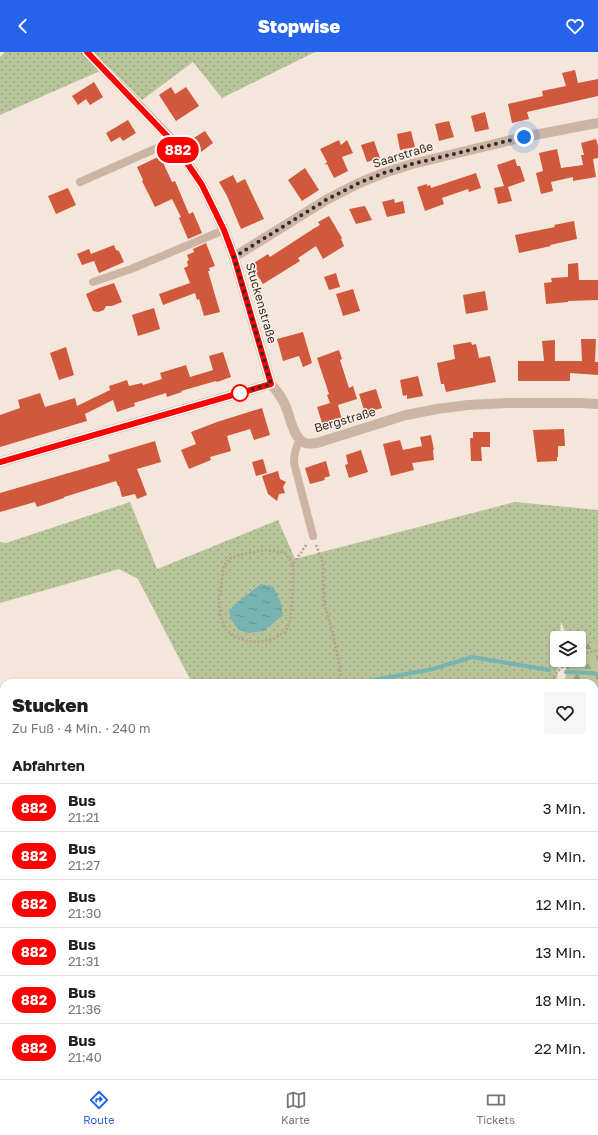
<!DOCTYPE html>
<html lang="de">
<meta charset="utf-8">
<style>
:root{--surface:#fff;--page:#f6f6f6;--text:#202124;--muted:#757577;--line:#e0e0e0;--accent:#2563eb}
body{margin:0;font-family:"Golos Text",sans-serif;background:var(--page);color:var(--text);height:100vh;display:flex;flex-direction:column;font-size:15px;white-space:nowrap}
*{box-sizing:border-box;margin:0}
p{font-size:13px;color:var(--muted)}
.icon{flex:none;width:22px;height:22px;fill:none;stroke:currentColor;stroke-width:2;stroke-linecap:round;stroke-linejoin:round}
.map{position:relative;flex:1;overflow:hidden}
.sheet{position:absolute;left:0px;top:627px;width:598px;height:400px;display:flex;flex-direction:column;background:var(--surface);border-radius:12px 12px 0 0;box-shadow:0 1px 3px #0004}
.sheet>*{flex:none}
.badge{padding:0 8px;border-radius:13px;font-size:14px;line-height:26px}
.controls{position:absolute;left:550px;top:579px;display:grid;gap:8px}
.controls a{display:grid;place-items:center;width:36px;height:36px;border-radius:4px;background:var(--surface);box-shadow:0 1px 3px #0004;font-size:20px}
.you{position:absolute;width:20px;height:20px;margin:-10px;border:3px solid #fff;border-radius:50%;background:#1a73e8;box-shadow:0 0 0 6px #1a73e833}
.map>.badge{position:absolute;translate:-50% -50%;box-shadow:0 0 0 2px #fff}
h2{padding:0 12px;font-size:15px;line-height:36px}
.round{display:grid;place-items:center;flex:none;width:42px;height:42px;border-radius:4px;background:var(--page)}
.headline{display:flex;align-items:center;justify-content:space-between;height:68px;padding:0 12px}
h1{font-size:19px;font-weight:800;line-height:30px}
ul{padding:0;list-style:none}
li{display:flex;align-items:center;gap:12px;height:48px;padding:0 12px;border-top:1px solid var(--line)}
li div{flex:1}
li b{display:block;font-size:15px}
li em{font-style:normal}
li .badge{min-width:44px;font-weight:700;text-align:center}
header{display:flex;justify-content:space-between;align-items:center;height:52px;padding:0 12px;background:var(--accent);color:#fff;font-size:18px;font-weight:800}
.tabs{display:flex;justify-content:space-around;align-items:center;height:56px;border-top:1px solid var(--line);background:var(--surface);font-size:11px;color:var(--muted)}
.tabs a{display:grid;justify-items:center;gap:2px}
.tabs .active{color:var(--accent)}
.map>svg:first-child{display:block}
.grass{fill:url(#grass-dots)}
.forest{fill:url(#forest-firs)}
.water{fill:url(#water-ripples)}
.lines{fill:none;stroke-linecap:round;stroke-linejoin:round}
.stream{stroke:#77b3b2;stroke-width:4}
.building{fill:#d0583c}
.path{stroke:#b99f8f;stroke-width:2.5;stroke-dasharray:2 2;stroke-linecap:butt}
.lane{stroke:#cdb5a5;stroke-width:8}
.street{stroke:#cdb5a5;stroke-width:10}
.line-casing{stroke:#fff;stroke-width:9}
.line{stroke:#f00;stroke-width:6}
.walk{stroke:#382b27;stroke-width:4;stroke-dasharray:0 7.2}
.stop-dot{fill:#fff;stroke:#f00;stroke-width:2}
.labels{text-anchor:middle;stroke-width:3;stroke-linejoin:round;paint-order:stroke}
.street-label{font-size:12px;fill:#382b27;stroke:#fbf1e7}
</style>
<header><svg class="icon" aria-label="back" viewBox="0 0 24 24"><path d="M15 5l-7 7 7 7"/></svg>Stopwise<svg class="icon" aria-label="heart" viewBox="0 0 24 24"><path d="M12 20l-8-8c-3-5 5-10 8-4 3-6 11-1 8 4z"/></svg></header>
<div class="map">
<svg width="598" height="1027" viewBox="0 0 598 1027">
<defs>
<pattern id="grass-dots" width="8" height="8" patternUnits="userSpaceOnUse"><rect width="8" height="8" fill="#b8c499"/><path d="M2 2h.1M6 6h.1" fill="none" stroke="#979f7d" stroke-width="1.8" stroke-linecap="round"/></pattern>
<pattern id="forest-firs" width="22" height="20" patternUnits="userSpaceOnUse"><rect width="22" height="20" fill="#b8c499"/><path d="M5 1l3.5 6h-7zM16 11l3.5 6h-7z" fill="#979f7d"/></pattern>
<pattern id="water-ripples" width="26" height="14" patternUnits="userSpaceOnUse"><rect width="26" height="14" fill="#77b3b2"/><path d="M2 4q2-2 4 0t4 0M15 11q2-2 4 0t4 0" fill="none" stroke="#639291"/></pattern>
</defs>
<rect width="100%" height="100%" fill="#f4e6da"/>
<path class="grass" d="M5,0H315L222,46L193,10L142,48L109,15L0,63V5Z
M130,450L157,517L278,468L295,507L515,450L598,458V591H579V586H567L561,569L560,586H557V608H558L557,631H192L138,527L119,517L0,551V490L6,491Z
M4,709V724L0,725V710Z"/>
<path class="forest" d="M579,591H598V667L594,666V631H565L567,608H579Z"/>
<path class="water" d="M261,532L273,535L280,548L283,563L264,579L248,581L238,577L232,569L229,560L234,553Z"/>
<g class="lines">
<path class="stream" d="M566,620L593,621L598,623
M365,631L369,629L433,617L472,605L549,618
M0,719H4"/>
</g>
<path class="building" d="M575,18L578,31L598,27V44L527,60L529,67L512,71L508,52L543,44L542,39L566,34L562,21Z
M94,30L103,45L90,53L86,47L78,53L72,44Z
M171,35L175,42L186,35L199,54L176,69L159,43Z
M485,60L489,77L475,80L471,64Z
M128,68L136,81L123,89L120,85L111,90L106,81Z
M449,69L454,85L439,89L435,72Z
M205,79L213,91L201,100L192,87Z
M411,79L415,95L400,98L397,82Z
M596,87L598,94V106L593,107L596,125L573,129V125L551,130L553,139L541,142L536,121L543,119L539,101L557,97L561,116L583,113L581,103H584L581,91Z
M339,88L341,93L347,88L353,101L342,105L348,119L334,126L327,112L324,113L327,110L320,97Z
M374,89L380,106L367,110L361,93Z
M160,104L172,130L175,129L189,162L193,160L202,181L188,187L179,166L181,165L172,147L155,155L142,129L143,128L137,115Z
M515,107L517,114H520L525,129L508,135L512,149L498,152L494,136L504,134L497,113Z
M305,116L319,138L302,149L288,128Z
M476,121L481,136L469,140L468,137L442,146L444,152L425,159L417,135L427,132V134L430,133L431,136Z
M233,123L237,131L245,127L264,167L241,177L227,144L219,130Z
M68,136L76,153L56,162L48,144Z
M394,147L395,151L403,149L405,161L387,165L382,150Z
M365,154L372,168L356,172L349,157Z
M329,164L342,186L341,187L344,194L323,207L316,194L298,206L300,209L263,232L254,218L257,216L254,211L268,202L270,205L313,177L320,173L318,170Z
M574,169L577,187L550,193L551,194L519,201L515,183L555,175L554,173Z
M206,191L215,214L209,216L210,219H208L220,260L204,264L199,247L197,248L195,241L163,253L159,242L190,231L184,216L188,214L187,209L189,208L187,203L194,200L193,197Z
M114,193L116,198L119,199L124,210L99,221L94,209L82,213L77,202L89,197L91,202Z
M578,211L579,228H598V248L568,249V250L546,252L544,231L552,230L551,226L568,225V212Z
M336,221L340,235L329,238L324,225Z
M114,231L122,250L112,254H106L104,258L98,260L93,259L86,242L99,236Z
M353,237L360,259L343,264L336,242Z
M485,239L488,258L466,262L463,243Z
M154,256L160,277L138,284L132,263Z
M303,280L312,311L303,315L299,304L283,309L277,287Z
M581,287H596L595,310H598V323L570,321V329H518V309H544L542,289L555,288V309H582Z
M471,290L472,293L476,292L479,306L490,304L496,330L446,340L444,332H441L437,311L455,307L453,293Z
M66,295L74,323L59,328L50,301Z
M339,298L342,307L340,308L349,336L353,334L357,347L338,353L342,368L323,374L317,355L330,351L327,343L329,342L317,306Z
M223,300L231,325L217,330L216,329L181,339L182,340L167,345L166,341L134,351L135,354L117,360L113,348L85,362L87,369L0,395V363L20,356L18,348L40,341L45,355L75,346L77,354L110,338L109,334L127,328L129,334L142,331L143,333L162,327L160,321L186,313L190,325L213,318L209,304Z
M418,324L423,344L407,347V343L403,344L400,328Z
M376,337L382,356L365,361L359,342Z
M262,356L270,383L254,388L250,377L227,384L231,399L210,405L211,408L189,417L181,398L196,392L191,380L217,370Z
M564,377L565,394H558V405H557V409L537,410L533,378Z
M473,380H490V395H481L482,409H471L470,386H473Z
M431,383L434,398H433L434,408L412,411L414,418L391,424L383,392L400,388L403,398L422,394L420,385Z
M155,389L161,410L137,417L147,443L137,447L135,442L122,445L119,434H118L116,429L64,445V446L37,455L35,450L0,460V441L110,409L108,403Z
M361,398L368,420L349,426L345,413L348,412L346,403Z
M263,407L267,421L256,424L252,410Z
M326,409L330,424L324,426L325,428L310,432L305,416Z
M278,419L280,427L286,430L283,435L285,441L279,442L277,449L268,442L262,424Z"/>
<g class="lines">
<path class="path" d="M316,493L323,511L324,551L332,578L340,615V631
M293,512L285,501L266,498L243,502L231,506L224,513L219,547L220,562L225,577L235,585L247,589L259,590L273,587L285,580L290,569L293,540V512L307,492
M579,603L598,598
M548,631L568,608
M0,734H4"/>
<path class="lane" d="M80,130L173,89
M93,230L131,217L224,178
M300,388C295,396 294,402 294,411L313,484"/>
<path class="street" d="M87,0L173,89L202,133L224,178L234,205L271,332C276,338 282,345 285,353C290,363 293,387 305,391C308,392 314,391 317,391L406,363L437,357L468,353L507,351H580L598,352
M234,205L326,148L359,131L384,121L412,112L524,85L598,71
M0,410L271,332"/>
</g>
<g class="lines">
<g class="line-casing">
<path id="line" d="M0,410L271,332L234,205L224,178L202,133L172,89L87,0"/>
</g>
<use href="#line" class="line"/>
<path class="walk" d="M240,341L236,342L271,332L234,205L326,148L359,131L384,121L412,112L524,85"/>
</g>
<circle class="stop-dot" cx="240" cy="341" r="8"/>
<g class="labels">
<g class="street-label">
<text transform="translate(403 103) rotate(-17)" y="4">Saarstraße</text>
<text transform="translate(261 251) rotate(74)" y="4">Stuckenstraße</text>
<text transform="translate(345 368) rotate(-16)" y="4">Bergstraße</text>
</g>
</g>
</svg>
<div class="controls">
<a><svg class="icon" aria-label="layers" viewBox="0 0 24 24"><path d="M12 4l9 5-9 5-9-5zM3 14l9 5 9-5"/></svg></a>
</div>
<div class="you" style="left:524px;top:85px"></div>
<b class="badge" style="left:178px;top:98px;background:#f00;color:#fff">882</b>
<section class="sheet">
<div class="headline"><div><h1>Stucken</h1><p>Zu Fuß · 4 Min. · 240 m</p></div><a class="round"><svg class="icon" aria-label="heart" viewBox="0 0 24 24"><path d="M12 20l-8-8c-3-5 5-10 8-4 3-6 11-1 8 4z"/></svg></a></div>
<h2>Abfahrten</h2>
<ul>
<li><span class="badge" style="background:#f00;color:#fff">882</span><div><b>Bus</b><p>21:21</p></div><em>3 Min.</em></li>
<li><span class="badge" style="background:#f00;color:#fff">882</span><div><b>Bus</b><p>21:27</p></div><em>9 Min.</em></li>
<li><span class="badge" style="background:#f00;color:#fff">882</span><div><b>Bus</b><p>21:30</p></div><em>12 Min.</em></li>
<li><span class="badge" style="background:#f00;color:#fff">882</span><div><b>Bus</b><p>21:31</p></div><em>13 Min.</em></li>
<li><span class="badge" style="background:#f00;color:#fff">882</span><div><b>Bus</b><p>21:36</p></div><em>18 Min.</em></li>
<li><span class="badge" style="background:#f00;color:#fff">882</span><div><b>Bus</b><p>21:40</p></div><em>22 Min.</em></li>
</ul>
</section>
</div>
<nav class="tabs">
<a class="active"><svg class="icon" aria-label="directions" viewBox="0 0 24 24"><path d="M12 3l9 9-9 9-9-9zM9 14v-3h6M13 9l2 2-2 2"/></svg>Route</a>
<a><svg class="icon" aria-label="map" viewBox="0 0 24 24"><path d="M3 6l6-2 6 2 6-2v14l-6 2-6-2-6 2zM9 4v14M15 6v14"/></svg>Karte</a>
<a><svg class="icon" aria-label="tickets" viewBox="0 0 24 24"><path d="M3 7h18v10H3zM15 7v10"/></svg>Tickets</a>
</nav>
